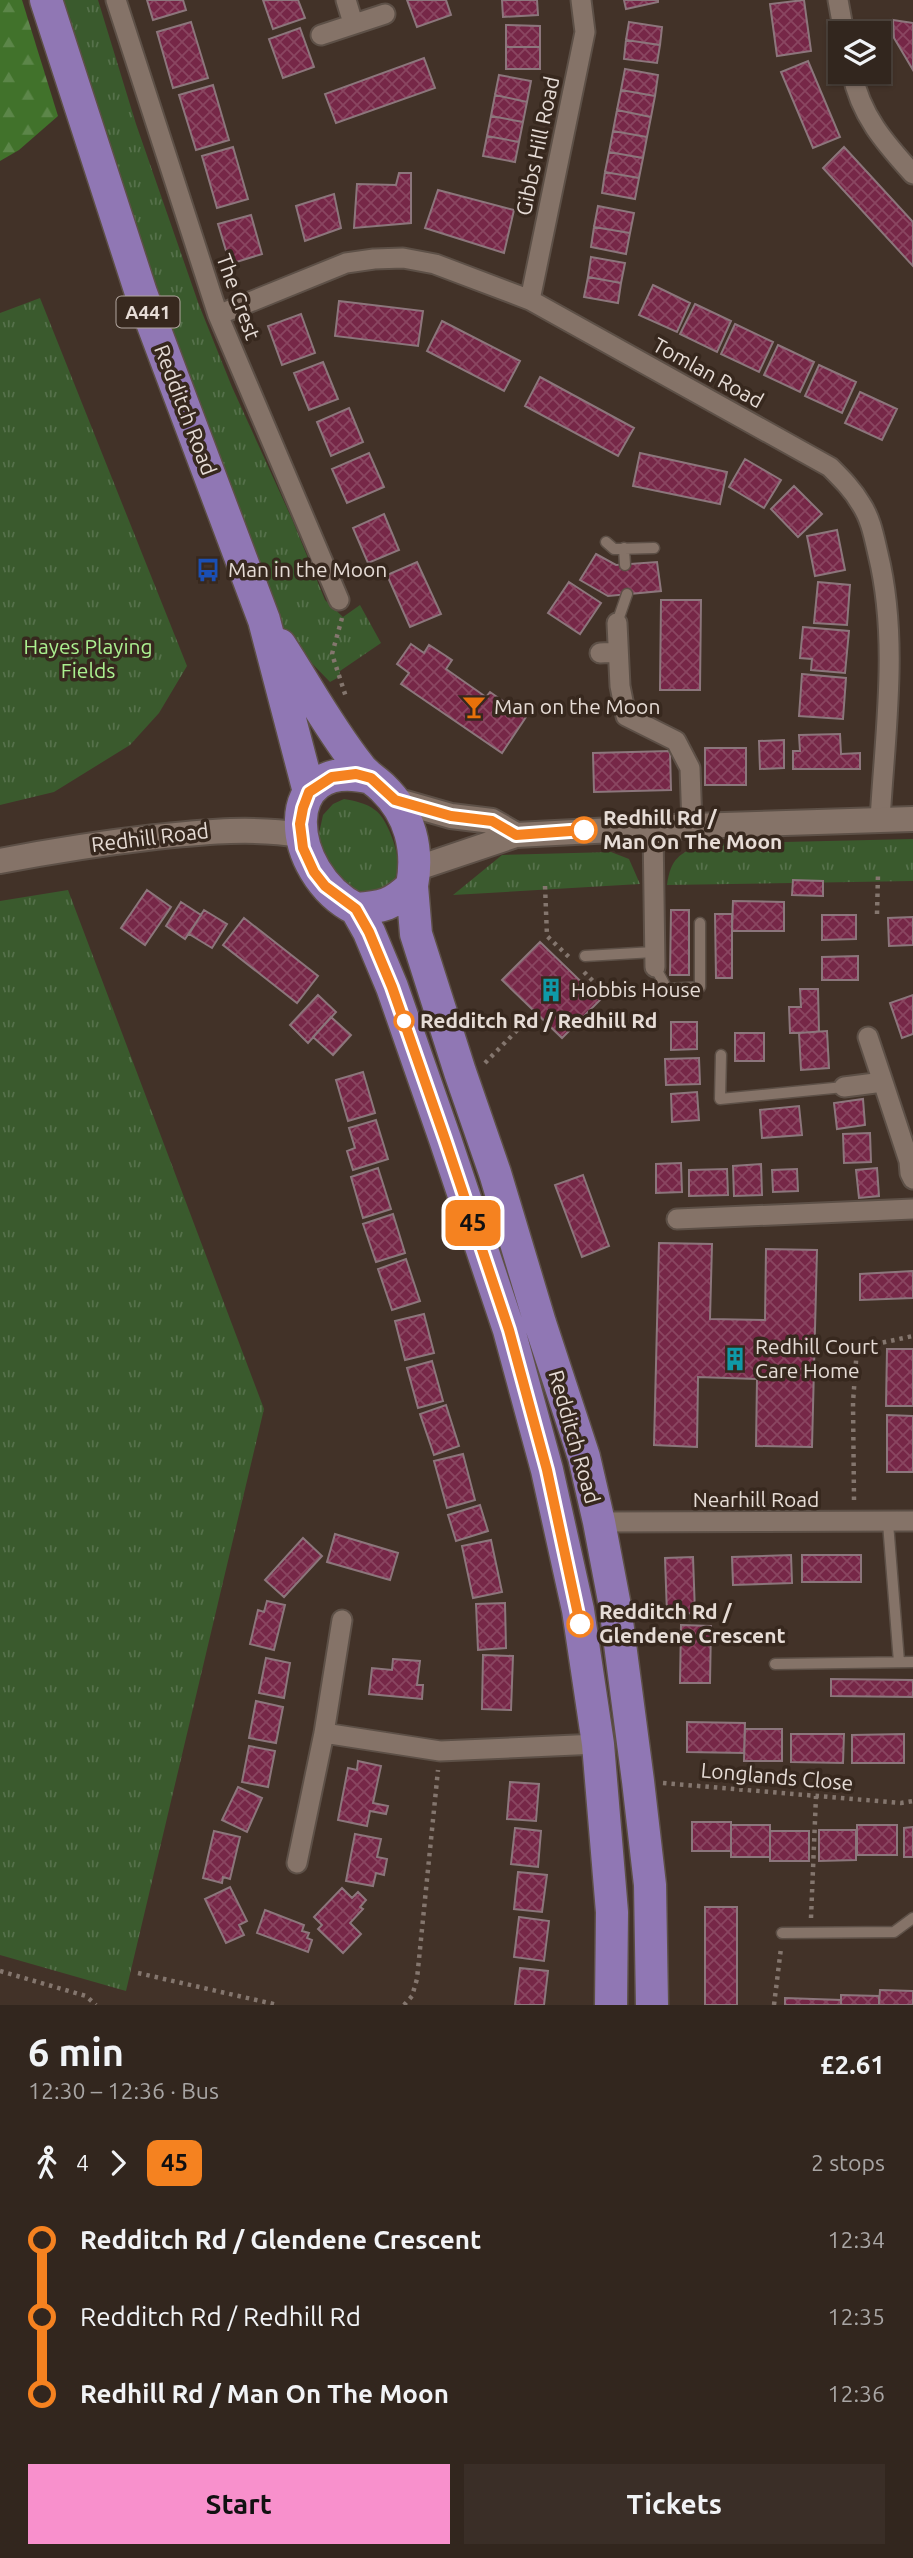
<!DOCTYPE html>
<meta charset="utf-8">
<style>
:root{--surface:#32261e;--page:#3a2e27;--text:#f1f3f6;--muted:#a8a5a4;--line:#4d433c;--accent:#f890cc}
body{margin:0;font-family:Ubuntu,sans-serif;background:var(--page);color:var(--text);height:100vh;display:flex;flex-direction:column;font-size:26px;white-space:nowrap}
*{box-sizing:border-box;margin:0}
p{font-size:23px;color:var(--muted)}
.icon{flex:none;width:38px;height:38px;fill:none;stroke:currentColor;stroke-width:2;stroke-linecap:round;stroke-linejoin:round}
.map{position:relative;height:2005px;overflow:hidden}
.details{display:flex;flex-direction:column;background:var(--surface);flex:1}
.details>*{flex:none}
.badge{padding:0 14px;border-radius:10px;font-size:24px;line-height:46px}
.buttons{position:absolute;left:828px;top:21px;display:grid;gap:14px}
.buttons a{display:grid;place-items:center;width:63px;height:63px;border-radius:0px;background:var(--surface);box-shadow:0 2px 5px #0004,0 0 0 2px var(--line);font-size:35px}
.map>.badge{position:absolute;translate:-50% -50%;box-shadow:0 0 0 4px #fff}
.legs{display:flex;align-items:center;gap:10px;height:77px;padding:0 28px;font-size:23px}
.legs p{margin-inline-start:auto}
.head{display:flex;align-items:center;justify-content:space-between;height:119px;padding:0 28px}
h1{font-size:38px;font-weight:700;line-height:52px}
.cta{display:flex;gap:14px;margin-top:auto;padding:14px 28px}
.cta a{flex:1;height:80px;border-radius:0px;background:var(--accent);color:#111;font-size:28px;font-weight:700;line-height:80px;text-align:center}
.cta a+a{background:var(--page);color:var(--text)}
ul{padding:0 28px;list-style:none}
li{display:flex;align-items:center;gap:24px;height:77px;font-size:26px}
li i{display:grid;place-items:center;width:10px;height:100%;margin:0 9px;background:currentColor}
li i::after{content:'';width:18px;height:18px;margin:-9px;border:5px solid;border-radius:50%;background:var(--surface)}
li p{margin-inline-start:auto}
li:first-child i{background:linear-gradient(#0000 50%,currentColor 0)}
li:last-child i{background:linear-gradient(currentColor 50%,#0000 0)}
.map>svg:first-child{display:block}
.grass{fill:url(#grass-tufts)}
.forest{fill:url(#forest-firs)}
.building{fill:url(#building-cross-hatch);stroke:#8c767c;stroke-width:2}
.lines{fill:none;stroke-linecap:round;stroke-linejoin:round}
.service-casing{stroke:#5d5047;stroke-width:13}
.minor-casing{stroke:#5d5047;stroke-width:23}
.tertiary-casing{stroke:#5d5047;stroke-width:28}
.trunk-casing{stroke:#5d5047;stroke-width:35}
.path{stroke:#84766e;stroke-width:4.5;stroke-dasharray:3.5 5;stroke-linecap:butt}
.service{stroke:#857368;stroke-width:10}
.minor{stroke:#857368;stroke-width:19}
.tertiary{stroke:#857368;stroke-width:24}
.trunk{stroke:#9077b4;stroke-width:32}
.line-1-casing{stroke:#fff;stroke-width:16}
.line-1{stroke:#f58220;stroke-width:10}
.stop-1-dot{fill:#fff;stroke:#f58220;stroke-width:3.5}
.labels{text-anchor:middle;stroke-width:7;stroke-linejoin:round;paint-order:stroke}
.shield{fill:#37281e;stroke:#b2a69f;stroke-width:2}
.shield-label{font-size:19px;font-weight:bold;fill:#e6dcd6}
.street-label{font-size:21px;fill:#e6dcd6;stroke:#37281e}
.poi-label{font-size:21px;fill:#e6dcd6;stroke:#37281e;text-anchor:start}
.park-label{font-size:21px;fill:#abf090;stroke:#37281e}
.stop-label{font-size:21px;font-weight:bold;fill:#e6dcd6;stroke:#37281e;text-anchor:start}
</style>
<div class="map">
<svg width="913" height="2005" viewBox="0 0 913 2005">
<defs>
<pattern id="grass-tufts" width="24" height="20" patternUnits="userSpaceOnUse" patternTransform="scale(1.75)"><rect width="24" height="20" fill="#3a5a2d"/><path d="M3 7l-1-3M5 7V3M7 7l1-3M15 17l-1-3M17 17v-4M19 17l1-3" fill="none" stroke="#56714b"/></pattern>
<pattern id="forest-firs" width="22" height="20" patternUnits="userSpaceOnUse" patternTransform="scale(1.75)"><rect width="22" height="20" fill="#41722b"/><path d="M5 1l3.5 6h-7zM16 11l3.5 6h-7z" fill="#5c8649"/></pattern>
<pattern id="building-cross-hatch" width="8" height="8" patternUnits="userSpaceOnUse" patternTransform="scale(1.75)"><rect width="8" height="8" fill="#762747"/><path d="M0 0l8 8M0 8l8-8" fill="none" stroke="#8a4661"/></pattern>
</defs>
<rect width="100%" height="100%" fill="#423228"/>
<path class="grass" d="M58,0H98L136,124L199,305L232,387L292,519L325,600L343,617L360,605L381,643L340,671L339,677L330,682L296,647L278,624L154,296Z
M40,298L187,666L159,713L130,745L54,792L0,805V313Z
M344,799C355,801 366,803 375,810C387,818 398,850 398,864C398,874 394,882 389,889L369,894L353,891L326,862L318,838L323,815L333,804Z
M913,839V881L667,885C671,858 679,854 702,844Z
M611,852L629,859L640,884L453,895L502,855Z
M68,890L264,1409L126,1991L0,1955V901Z"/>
<path class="forest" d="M0,0H22L58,116L19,150L0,161Z"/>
<path class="building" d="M147,0H183L186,10L153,20Z
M263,0H298L305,18L273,29Z
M407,0H446L451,15L417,27Z
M502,0H537L538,15L503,17Z
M624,0H658V2L626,9Z
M804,0L811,51L777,56L770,4Z
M893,20L913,23V70L894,38Z
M191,22L208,78L173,88L157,32Z
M629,22L662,27L660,45L626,40Z
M506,25L540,26V47H506Z
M300,28L314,67L283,78L269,39Z
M626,40L660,45L657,63L624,59Z
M506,47H540V69H506Z
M424,58L435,88L336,123L325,94Z
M808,61L840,137L813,148L781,72Z
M625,69L658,75L655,96L621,90Z
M499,75L531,81L527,102L495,95Z
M213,85L229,140L196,150L179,95Z
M621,90L655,96L651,117L617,110Z
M495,95L527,102L523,122L491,116Z
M617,110L651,117L647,137L613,131Z
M491,116L523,122L519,142L487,136Z
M613,131L647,137L643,158L609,152Z
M487,136L519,142L515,162L483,156Z
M233,147L248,199L217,208L202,156Z
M844,147L913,222V266L823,168Z
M609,152L643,158L639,178L605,172Z
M605,172L639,178L635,199L602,193Z
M399,173H411V223L354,228L357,184L396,185Z
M438,190L514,210L504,253L425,228Z
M334,194L341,228L305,241L296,206Z
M598,206L634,213L630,233L594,227Z
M251,215L262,254L230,264L218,224Z
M594,227L630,233L626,254L591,247Z
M591,257L625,263L621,283L588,277Z
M588,277L621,283L618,303L584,297Z
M653,285L690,303L677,332L639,315Z
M339,301L423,311L418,346L335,336Z
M695,304L731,321L717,352L680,334Z
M301,314L315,353L282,365L268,326Z
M442,321L520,361L504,391L427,351Z
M735,324L773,342L759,372L721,354Z
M778,345L814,362L800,392L764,375Z
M323,362L338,399L309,410L294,373Z
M819,365L856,382L842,413L805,396Z
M540,377L634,428L618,456L525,406Z
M860,392L897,409L882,440L845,423Z
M349,408L363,442L331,456L317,422Z
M369,453L384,487L347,503L332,469Z
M640,453L727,472L720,504L633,486Z
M745,459L781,480L764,508L729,487Z
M794,486L822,514L798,537L771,509Z
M384,514L399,550L368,563L353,528Z
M837,530L845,570L815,576L807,536Z
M596,554L616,565L657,562L661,591L608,596L580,580Z
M417,562L441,614L410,627L387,575Z
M569,582L601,603L580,634L548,613Z
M818,582L850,585L847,625L814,623Z
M661,600H701L700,690H660Z
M803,627L849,631L845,673L811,670L812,659L800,658Z
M411,644L424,653L429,645L452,660L446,669L486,697L490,692L526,717L502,753L401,684L409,673L397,664Z
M802,674L846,678L843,719L799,716Z
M840,734L841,754L860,753V769H793V751H800L799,735Z
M784,740V768L760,769L759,741Z
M705,748H746V785H705Z
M670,751L671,790L594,792L593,753Z
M793,880L823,881V896L792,895Z
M147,890L171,907L145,945L121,928Z
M733,901L784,902V931H732Z
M181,902L201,915L185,939L166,926Z
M204,910L227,924L212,948L189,934Z
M671,910H689V975H670Z
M715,914H732V978H716Z
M822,915H856V939L822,940Z
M913,917V945L889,946L888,918Z
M244,918L318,976L297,1003L223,945Z
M540,942L600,1000L562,1038L502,980Z
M858,956V980H822V957Z
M800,989H818L819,1032L790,1033L789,1007H801Z
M318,995L336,1012L308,1043L290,1025Z
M913,995V1034L902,1038L890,1003Z
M331,1017L351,1035L333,1055L313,1037Z
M671,1022H697V1049L671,1050Z
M827,1031L829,1068L801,1070L799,1033Z
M735,1033H764V1061H735Z
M699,1058L700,1084L666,1085L665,1059Z
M363,1072L375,1113L348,1121L336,1080Z
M697,1092L699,1120L672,1122L671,1094Z
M863,1099L865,1125L837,1129L834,1103Z
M799,1106L802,1135L762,1138L760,1110Z
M376,1120L388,1159L353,1170L347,1151L355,1148L349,1128Z
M870,1133L871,1162L844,1163L843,1134Z
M681,1163L682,1192L656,1193V1164Z
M761,1164L762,1195L734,1196L733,1166Z
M378,1168L391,1209L363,1218L351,1177Z
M877,1168L879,1196L859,1198L856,1170Z
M727,1169L728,1195L689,1196V1170Z
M797,1169L798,1191L773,1192L772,1170Z
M583,1175L609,1246L582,1257L555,1185Z
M393,1214L405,1253L376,1262L363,1224Z
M659,1243L712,1244L710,1319L765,1320L766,1249L817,1250L812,1447L756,1446L757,1379L698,1377L697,1447L654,1445Z
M406,1259L420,1301L392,1310L378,1269Z
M913,1271V1298L860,1300V1274Z
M424,1314L434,1353L405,1360L395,1321Z
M887,1349H913V1406H886Z
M432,1361L443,1401L418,1408L407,1368Z
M446,1405L459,1446L434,1455L420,1414Z
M887,1415L913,1416V1472H887Z
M463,1454L475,1500L447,1508L434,1461Z
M480,1505L488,1531L456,1541L448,1515Z
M335,1534L398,1553L390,1580L327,1562Z
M303,1538L322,1556L284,1597L265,1580Z
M491,1540L502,1592L473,1598L462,1546Z
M791,1555L792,1583L733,1585L732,1557Z
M802,1555H861V1582H802Z
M693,1557L695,1613L667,1614L665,1558Z
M267,1601L285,1605L274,1650L250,1644L258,1610L264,1612Z
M505,1603L506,1648L478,1650L476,1604Z
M681,1625L711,1626L710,1683H680Z
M483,1655L513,1656L511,1710L482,1709Z
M266,1658L290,1663L284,1698L259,1693Z
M393,1659L420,1661L417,1685H423L422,1699L369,1694L372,1668L392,1670Z
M831,1679L913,1680V1697L831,1696Z
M256,1701L283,1707L276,1743L249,1738Z
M687,1722L745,1723L744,1753L687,1752Z
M745,1729H782V1761H744Z
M791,1734H844L843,1763L791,1762Z
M904,1734V1763H852V1735Z
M249,1746L275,1751L268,1787L242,1782Z
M358,1761L381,1766L373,1803L388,1806L386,1814L370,1811L367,1826L338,1820L348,1768L357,1770Z
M510,1782L539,1784L536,1821L507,1819Z
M238,1787L262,1798L247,1832L222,1820Z
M692,1822H731V1851H692Z
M731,1825H770V1857H731Z
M857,1825H897V1855H857Z
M913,1827V1857H904V1828Z
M515,1828L541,1831L538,1867L511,1864Z
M819,1830H856V1860L819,1861Z
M214,1831L240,1837L230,1879L223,1877L222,1883L203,1878Z
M770,1831H809V1861H770Z
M355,1834L381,1839L377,1857L387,1859L384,1875L376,1873L373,1886L346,1881Z
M518,1872L547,1875L542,1912L514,1909Z
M230,1887L247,1921L239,1925L244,1935L226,1943L205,1899Z
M342,1888L352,1898L358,1892L366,1900L360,1907L363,1909L350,1923L361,1934L343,1953L318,1929L322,1925L314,1917Z
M705,1907H737V2005H705Z
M265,1910L304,1925L302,1931L309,1933L307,1938L312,1940L308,1952L257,1933Z
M519,1917L549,1921L544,1961L514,1957Z
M520,1968L548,1971L544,2005H515Z
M880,1990L913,1991V2005H879Z
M841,1995L879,1996V2005H841Z
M785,1998L841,2000V2005H785Z"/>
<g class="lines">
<g class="service-casing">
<path id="service" d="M606,542L614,549L654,548
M624,548L625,565
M617,623L627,594
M585,956L654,952
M655,967L667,989L700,987V923
M721,1055L720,1099L844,1087
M888,1523L899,1662
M775,1664L913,1662
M782,1933L894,1932L913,1918"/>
</g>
<g class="minor-casing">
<path id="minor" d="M116,0L218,315L339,600
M346,0L353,23
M838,0L844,33
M321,35L385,14
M852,72C860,115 885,143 913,174
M530,300L585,32L581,0
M218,315L346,263L374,259L403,258L435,264L530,300L830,467C842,479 853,490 861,504C871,519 874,537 878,554C899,640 885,732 880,820
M617,623L620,686L626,716L676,741L690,768L692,826
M600,653L618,652
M653,828L655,967
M883,1082L909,1161L910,1173L913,1179
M844,1087L883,1082L868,1037
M677,1219L913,1209
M599,1522L913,1521
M324,1733L440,1751L598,1744
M297,1863L324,1733L342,1620"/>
</g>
<g class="tertiary-casing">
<path id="tertiary" d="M395,800L451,816L492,821L516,835
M0,861C52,851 103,843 155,837C205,832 251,827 301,835
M415,869L516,835L692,826L913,819"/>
</g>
<g class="trunk-casing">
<path id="trunk" d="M46,0L141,293L264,620L309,792
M280,645C306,685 329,728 359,766C365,775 375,780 383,788C410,814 419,849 412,886C392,905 383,907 356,909C285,873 275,754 371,778
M412,886L416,934L460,1072L495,1173L540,1323L584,1457L599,1522L615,1606L638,1781L650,1885L652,2005
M356,909L369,932L392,987L445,1139L509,1330L547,1470L578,1610L598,1744L612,1912L611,2005"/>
</g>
<path class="path" d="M342,618L332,654L346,697
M545,886L547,936L571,959
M877,914L878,874
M584,972L606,994
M485,1063L535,1012
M854,1500L853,1402L857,1348L913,1336
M663,1783L901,1803L913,1801
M811,1918L816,1796
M0,1971L86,1996L96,2005
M138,1973L278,2005
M404,2005L412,1996L417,1979L438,1770
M774,2005L781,1948"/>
<use href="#service" class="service"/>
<use href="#minor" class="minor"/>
<use href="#tertiary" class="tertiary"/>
<use href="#trunk" class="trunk"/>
</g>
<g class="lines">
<g class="line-1-casing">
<path id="line-1" d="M580,1624L547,1470L509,1330L445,1139L392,987L369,932L356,909L325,886L314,872L303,848L300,824L303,808L309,792L332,777L356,774L371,778L395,800L451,816L492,821L516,835L584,830"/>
</g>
<use href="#line-1" class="line-1"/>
</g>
<defs>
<g id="bus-bare" transform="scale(1.89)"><path d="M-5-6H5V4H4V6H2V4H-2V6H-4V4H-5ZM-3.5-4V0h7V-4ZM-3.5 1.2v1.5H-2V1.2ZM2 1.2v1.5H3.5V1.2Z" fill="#1a4fb4" stroke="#37281e" stroke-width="2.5" paint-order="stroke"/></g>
<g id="bar-bare" transform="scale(1.89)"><path d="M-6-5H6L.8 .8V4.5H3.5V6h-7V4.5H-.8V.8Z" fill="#e8710a" stroke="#37281e" stroke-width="2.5" paint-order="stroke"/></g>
<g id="building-bare" transform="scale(1.89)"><path d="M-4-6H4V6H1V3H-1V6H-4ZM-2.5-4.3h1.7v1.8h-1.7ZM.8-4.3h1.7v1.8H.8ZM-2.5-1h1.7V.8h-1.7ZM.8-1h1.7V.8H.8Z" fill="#0f9aa8" stroke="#37281e" stroke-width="2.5" paint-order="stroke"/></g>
</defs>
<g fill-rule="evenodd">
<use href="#bus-bare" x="208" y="570"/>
<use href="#bar-bare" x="474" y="707"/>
<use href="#building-bare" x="551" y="990"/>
<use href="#building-bare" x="735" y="1359"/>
</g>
<g class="stop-1-dot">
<circle cx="584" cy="830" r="12"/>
<circle cx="404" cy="1021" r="9"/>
<circle cx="580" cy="1624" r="12"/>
</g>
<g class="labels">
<rect class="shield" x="116.5" y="296.5" width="63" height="31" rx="5"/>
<g class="shield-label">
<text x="148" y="319">A441</text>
</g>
<g class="street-label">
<text transform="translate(538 146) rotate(-78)" y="7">Gibbs Hill Road</text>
<text transform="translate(238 297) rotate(70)" y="7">The Crest</text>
<text transform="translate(708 373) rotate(29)" y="7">Tomlan Road</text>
<text transform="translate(185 410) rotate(69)" y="7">Redditch Road</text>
<text transform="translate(150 838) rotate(-7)" y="7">Redhill Road</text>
<text transform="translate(574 1437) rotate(74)" y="7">Redditch Road</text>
<text x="756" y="1507">Nearhill Road</text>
<text transform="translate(777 1777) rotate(5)" y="7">Longlands Close</text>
</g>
<g class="poi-label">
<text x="228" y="577">Man in the Moon</text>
<text x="494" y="714">Man on the Moon</text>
<text x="571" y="997">Hobbis House</text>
<text x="755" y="1354">Redhill Court<tspan x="755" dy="24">Care Home</tspan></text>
</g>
<g class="park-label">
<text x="88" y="654">Hayes Playing<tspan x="88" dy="24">Fields</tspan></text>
</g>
<g class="stop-label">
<text x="603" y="825">Redhill Rd /<tspan x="603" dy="24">Man On The Moon</tspan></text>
<text x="420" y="1028">Redditch Rd / Redhill Rd</text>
<text x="599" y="1619">Redditch Rd /<tspan x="599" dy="24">Glendene Crescent</tspan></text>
</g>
</g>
</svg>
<div class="buttons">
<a><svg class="icon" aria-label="layers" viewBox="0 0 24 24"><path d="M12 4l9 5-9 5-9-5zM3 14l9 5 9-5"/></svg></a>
</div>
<b class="badge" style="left:473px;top:1223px;background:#f58220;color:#111">45</b>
</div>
<section class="details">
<div class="head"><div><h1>6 min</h1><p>12:30 – 12:36 · Bus</p></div><b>£2.61</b></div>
<div class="legs"><svg class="icon" aria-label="walk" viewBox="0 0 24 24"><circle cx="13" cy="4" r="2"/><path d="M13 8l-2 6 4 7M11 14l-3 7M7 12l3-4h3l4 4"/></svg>4<svg class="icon" aria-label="forward" viewBox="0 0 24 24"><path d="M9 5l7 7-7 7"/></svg><b class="badge" style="background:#f58220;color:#111">45</b><p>2 stops</p></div>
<ul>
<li><i style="color:#f58220"></i><b>Redditch Rd / Glendene Crescent</b><p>12:34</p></li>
<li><i style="color:#f58220"></i><span>Redditch Rd / Redhill Rd</span><p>12:35</p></li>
<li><i style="color:#f58220"></i><b>Redhill Rd / Man On The Moon</b><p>12:36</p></li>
</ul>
<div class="cta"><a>Start</a><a>Tickets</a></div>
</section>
